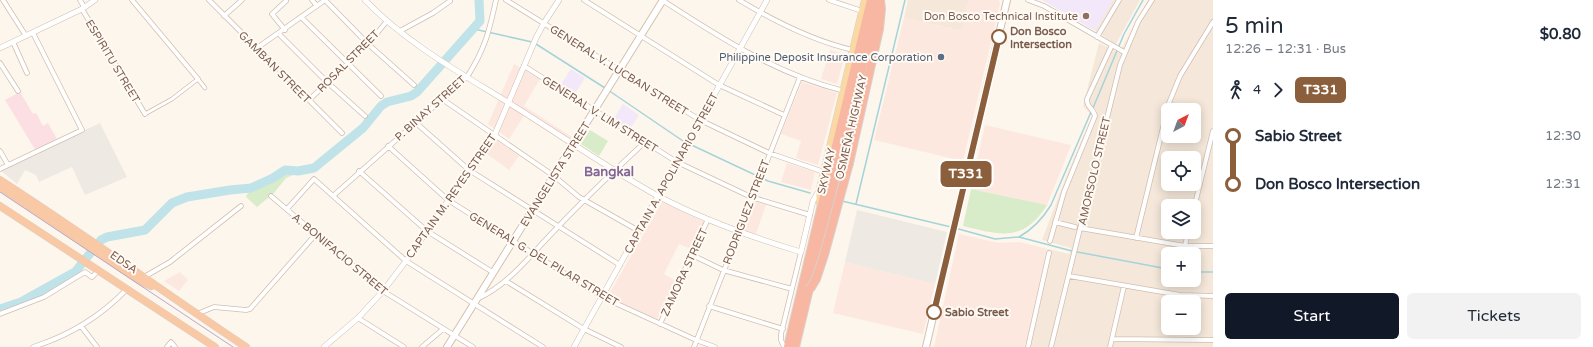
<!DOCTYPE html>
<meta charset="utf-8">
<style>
:root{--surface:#fff;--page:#f2f2f3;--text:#1f2937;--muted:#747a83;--accent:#111827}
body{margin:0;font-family:"Varela Round",sans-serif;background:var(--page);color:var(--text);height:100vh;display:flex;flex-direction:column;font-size:15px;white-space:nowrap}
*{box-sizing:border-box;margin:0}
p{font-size:13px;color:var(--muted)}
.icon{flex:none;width:22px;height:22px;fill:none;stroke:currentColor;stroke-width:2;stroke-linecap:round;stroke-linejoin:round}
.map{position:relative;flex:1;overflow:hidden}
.sheet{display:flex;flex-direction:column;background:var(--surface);width:380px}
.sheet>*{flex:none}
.badge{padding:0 8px;border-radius:6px;font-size:14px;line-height:26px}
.needle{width:26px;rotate:41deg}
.buttons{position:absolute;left:1161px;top:103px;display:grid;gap:8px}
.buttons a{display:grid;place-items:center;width:40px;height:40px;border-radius:6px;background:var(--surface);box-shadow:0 2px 10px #0003;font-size:20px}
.map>.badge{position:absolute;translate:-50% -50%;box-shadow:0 0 0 2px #fff}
.legs{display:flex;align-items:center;gap:6px;height:44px;padding:0 12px;font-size:13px}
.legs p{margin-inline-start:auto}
.head{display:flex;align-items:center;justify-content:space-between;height:68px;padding:0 12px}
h1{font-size:22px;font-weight:600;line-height:30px}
.cta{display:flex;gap:8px;margin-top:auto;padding:8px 12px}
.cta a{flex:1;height:46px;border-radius:6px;background:var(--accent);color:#fff;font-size:16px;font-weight:600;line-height:46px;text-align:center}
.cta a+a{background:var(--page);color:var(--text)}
ul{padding:0 12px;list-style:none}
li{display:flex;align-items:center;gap:14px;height:48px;font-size:15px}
li i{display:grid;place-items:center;width:6px;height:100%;margin:0 5px;background:currentColor}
li i::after{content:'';width:10px;height:10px;margin:-5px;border:3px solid;border-radius:50%;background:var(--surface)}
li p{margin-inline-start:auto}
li:first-child i{background:linear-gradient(#0000 50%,currentColor 0)}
li:last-child i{background:linear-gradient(currentColor 50%,#0000 0)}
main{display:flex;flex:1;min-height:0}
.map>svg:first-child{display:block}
.residential{fill:#f5e8da;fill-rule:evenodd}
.commercial{fill:#fde8e0}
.industrial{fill:#efe9e4}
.education{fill:#f3e8fa}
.medical{fill:#fbdfe3}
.green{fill:#d8ecc9}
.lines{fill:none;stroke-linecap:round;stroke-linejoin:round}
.stream{stroke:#a5d3da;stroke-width:1.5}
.river{stroke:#bfe3e8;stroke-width:9}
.pedestrian-casing{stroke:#d1beb0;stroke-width:4.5}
.minor-casing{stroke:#d1beb0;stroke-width:5.5}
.tertiary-casing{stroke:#d1beb0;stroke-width:6}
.secondary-casing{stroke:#d6c0b0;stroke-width:8}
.primary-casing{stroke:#dad1cd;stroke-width:8}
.trunk-casing{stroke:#dad1cd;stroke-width:8}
.motorway-casing{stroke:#dad1cd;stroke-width:10}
.pedestrian{stroke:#fff;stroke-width:3}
.minor{stroke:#fff;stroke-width:4}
.tertiary{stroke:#fff;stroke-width:5}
.secondary{stroke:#fff;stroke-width:6}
.primary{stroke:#fbd9a5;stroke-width:7}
.trunk{stroke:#f9c8a4;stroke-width:7}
.motorway{stroke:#f7b7a3;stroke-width:8}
.tram{stroke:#b9a8c9;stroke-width:1}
.motorway-bridge-casing{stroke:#dad1cd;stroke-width:10;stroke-linecap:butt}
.motorway-bridge{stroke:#f7b7a3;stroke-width:8}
.line-1-casing{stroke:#fff;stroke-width:9}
.line-1{stroke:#8b5e3c;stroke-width:6}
.education-dot{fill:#8d6e63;stroke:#fffaf3;stroke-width:1.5}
.stop-1-dot{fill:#fff;stroke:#8b5e3c;stroke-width:2}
.service-dot{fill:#5c6f8a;stroke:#fffaf3;stroke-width:1.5}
.labels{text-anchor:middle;stroke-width:4;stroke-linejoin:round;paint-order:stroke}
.education-label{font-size:11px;fill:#785e54;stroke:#fffaf3;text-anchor:end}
.stop-label{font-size:11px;font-weight:bold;fill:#7a5c4d;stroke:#fffaf3;text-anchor:start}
.service-label{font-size:11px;fill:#4e5e75;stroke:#fffaf3;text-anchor:end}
.street-label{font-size:11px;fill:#7a5c4d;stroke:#fffaf3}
.quarter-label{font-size:13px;font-weight:bold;fill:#846695;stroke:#fffaf3}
</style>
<main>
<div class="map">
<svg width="1213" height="347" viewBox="0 0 1213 347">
<rect width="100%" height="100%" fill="#fdf6ec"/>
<path class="residential" d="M908,0H969L962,31L904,18Z
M1113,0H1140L1116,44L1095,31Z
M1148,0H1213V347H1024L1048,249L1069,254L1071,248L1042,240L1069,169L1092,116L1083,106L1099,43L1119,53ZM1168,110H1194V136H1168ZM1168,158H1194V184H1168ZM1168,206H1194V232H1168ZM1168,254H1194V280H1168ZM1168,302H1194V328H1168Z"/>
<path class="commercial" d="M969,0H999L1000,4L963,161L874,140L904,18L962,31Z
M830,50L845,54L837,84L821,79Z
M514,64L540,79L524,106L572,137L567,144L524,116L509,139L488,124Z
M802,82L837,93L818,165L796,158L801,141L781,134Z
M985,125L1071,145L1047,205L971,189Z
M497,140L519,156L509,170L487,154Z
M787,163L815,172L811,190L781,182Z
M751,200L766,205L756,234L741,230Z
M662,202L704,222L691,249L679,244L664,274L676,281L657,319L612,299L609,294Z
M959,234L998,243L1020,242L1048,249L1024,347H934Z
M845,262L935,284L923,334L833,313Z
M180,272L188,280L179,291L164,281Z"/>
<path class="industrial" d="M100,123L127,177L85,195L72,167L39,182L36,175L25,170L17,184L0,170Z
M857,210L947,232L935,284L845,262Z"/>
<path class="education" d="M1042,0H1113L1095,31Z
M571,69L585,78L575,94L561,84Z
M623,104L639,115L630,129L614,118Z"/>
<path class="medical" d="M20,92L33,114L36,113L43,126L48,123L58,141L36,151L5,100Z"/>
<path class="green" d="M590,130L608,141L599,156L581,144Z
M285,174L293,175L286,178L274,193L257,207L246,197L248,193Z
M971,189L1047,205C1023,243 1000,235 963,226Z"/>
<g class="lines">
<path class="stream" d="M474,29L532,42
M536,44L605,88
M608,90L683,141L768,181L810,193
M1093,108L1124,34L1143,0
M842,201L951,227
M856,204L905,0
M955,228L995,239L1019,237L1072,251L1168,269
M1019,237C1033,229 1042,220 1051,205L1091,112
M1194,272H1213"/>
<path class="river" d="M0,309L21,302L75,272L101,240L107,237L145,230L172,203L187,197L230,190L251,188L273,178L285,170L298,171L314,168L363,128L381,106L387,102L411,96L417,92L480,21L479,0"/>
<g class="pedestrian-casing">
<path id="pedestrian" d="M145,114L172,99L198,79L205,88"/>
</g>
<g class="minor-casing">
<path id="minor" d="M3,0L26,36
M80,0L84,7
M132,0L198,79
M209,0L342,133
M312,0L317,6
M325,0L368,44L414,85
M506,0L700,120L769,153L824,172
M584,0L719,85L784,115
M662,0C719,37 776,74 844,91
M739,0C774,21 813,41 853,50
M829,0L862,11
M1028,0L1044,6L1124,52
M82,9L145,114
M224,16L242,0
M302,18L381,96
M285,30L272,14L286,1
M400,31L433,13L450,1
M279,34L327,82L365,116
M1097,37L1119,0
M13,42L27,73
M257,48L325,0
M0,63L18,91
M524,66L677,162L751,197L810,215
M442,99L554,176L579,197L639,231
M309,100L368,44L387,21
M415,122L469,170L620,265
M388,146L448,200L602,297L696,340L715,347
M0,151L8,165
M0,169L82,130L33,33
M359,171L427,231L494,273
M271,196L383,291L473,347
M333,196L467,77C485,49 489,32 496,0
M1194,208L1213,131
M287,209L314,179L406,261L543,347
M1055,222L1075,227
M1080,228L1185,246H1213
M1136,238L1169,103L1180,76L1213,22
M1050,241L1064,192L1095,116C1094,109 1086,107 1087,99L1112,45
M1185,246L1188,232
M692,255L723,270L792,289
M1069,276L1180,295L1213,296
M144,277L170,262L241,206
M506,281L584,329L621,347
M477,299C510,284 532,253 557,228C585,198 615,170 645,142
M709,306L783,329
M0,314L44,297L85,272L92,277L98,271
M197,314L214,307L246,310L250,309L316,234
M358,318L404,347
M660,324L708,219
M81,326L97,347
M1112,339L1213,340
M33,347C68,336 101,316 127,289
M167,347L171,342L175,347
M422,347L443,329
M694,347L800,77
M784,347L781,340V334L801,252
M1028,347L1049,253
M1051,347L1120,65L1138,22L1152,0
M1110,347L1124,286"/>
</g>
<g class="tertiary-casing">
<path id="tertiary" d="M365,0C406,43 459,72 509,103C559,134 607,168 658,196C703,220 751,237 801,252L813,201L820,189
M0,48L82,9L95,0
M324,347L358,318L383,291L406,261L495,134L536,38L544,23L559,0
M574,347L767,0"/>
</g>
<g class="secondary-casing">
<path id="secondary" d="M447,347L663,0
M926,347L1007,0"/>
</g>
<g class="primary-casing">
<path id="primary" d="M820,203V189L865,0"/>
</g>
<g class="trunk-casing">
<path id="trunk" d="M0,180C83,233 163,292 246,347
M0,187L140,281L151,286
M0,206L215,347"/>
</g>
<g class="motorway-casing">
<path id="motorway" d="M849,163L879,29L881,9L880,0
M788,347L871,0
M795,347L878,0"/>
</g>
<use href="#pedestrian" class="pedestrian"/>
<use href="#minor" class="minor"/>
<use href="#tertiary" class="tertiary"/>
<use href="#secondary" class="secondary"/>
<use href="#primary" class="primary"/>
<use href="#trunk" class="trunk"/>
<use href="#motorway" class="motorway"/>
<path class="tram" d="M0,192L233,347"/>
<g class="motorway-bridge-casing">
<path id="motorway-bridge" d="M810,289L816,279L824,255L849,163"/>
</g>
<use href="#motorway-bridge" class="motorway-bridge"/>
</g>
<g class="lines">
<g class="line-1-casing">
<path id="line-1" d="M934,312L999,37"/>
</g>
<use href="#line-1" class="line-1"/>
</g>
<circle class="education-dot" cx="1086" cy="16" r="4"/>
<g class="stop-1-dot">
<circle cx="999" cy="37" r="7"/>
<circle cx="934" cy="312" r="7"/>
</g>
<circle class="service-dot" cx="941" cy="57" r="4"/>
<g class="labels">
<g class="education-label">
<text x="1078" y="20">Don Bosco Technical Institute</text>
</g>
<g class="stop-label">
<text x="1010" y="35">Don Bosco<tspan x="1010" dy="13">Intersection</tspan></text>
<text x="945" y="316">Sabio Street</text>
</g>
<g class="service-label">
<text x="933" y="61">Philippine Deposit Insurance Corporation</text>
</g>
<g class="street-label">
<text transform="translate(113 61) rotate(59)" y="4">ESPIRITU STREET</text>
<text transform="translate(348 61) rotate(-45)" y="4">ROSAL STREET</text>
<text transform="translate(275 67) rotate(45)" y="4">GAMBAN STREET</text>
<text transform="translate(619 70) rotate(32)" y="4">GENERAL V. LUCBAN STREET</text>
<text transform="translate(430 108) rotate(-42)" y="4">P. BINAY STREET</text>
<text transform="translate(600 114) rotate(32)" y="4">GENERAL V. LIM STREET</text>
<text transform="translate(851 127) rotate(-77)" y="4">OSMEÑA HIGHWAY</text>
<text transform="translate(826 171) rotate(-77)" y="4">SKYWAY</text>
<text transform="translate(1094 171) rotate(-77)" y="4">AMORSOLO STREET</text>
<text transform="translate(671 173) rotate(-61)" y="4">CAPTAIN A. APOLINARIO STREET</text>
<text transform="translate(555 174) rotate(-58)" y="4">EVANGELISTA STREET</text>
<text transform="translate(451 196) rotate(-55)" y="4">CAPTAIN M. REYES STREET</text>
<text transform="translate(746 212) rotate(-69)" y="4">RODRIGUEZ STREET</text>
<text transform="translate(340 254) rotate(40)" y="4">A. BONIFACIO STREET</text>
<text transform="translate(544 259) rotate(31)" y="4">GENERAL G. DEL PILAR STREET</text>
<text transform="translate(124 262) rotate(35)" y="4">EDSA</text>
<text transform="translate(684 272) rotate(-65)" y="4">ZAMORA STREET</text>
</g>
<g class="quarter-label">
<text x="609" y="176">Bangkal</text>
</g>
</g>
</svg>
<div class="buttons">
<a><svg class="needle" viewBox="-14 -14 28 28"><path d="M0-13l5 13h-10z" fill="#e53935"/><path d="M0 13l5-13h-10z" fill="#747a83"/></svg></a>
<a><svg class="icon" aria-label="locate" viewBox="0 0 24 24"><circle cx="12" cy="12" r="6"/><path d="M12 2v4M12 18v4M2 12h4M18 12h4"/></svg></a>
<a><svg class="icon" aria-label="layers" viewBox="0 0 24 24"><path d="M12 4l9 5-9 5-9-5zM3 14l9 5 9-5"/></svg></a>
<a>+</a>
<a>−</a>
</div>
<b class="badge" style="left:966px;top:174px;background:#8b5e3c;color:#fff">T331</b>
</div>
<section class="sheet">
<div class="head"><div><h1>5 min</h1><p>12:26 – 12:31 · Bus</p></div><b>$0.80</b></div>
<div class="legs"><svg class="icon" aria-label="walk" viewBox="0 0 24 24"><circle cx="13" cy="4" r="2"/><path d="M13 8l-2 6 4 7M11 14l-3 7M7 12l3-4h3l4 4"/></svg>4<svg class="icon" aria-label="forward" viewBox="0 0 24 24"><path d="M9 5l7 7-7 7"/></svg><b class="badge" style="background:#8b5e3c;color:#fff">T331</b></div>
<ul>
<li><i style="color:#8b5e3c"></i><b>Sabio Street</b><p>12:30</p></li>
<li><i style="color:#8b5e3c"></i><b>Don Bosco Intersection</b><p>12:31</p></li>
</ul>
<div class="cta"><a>Start</a><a>Tickets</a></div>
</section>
</main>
